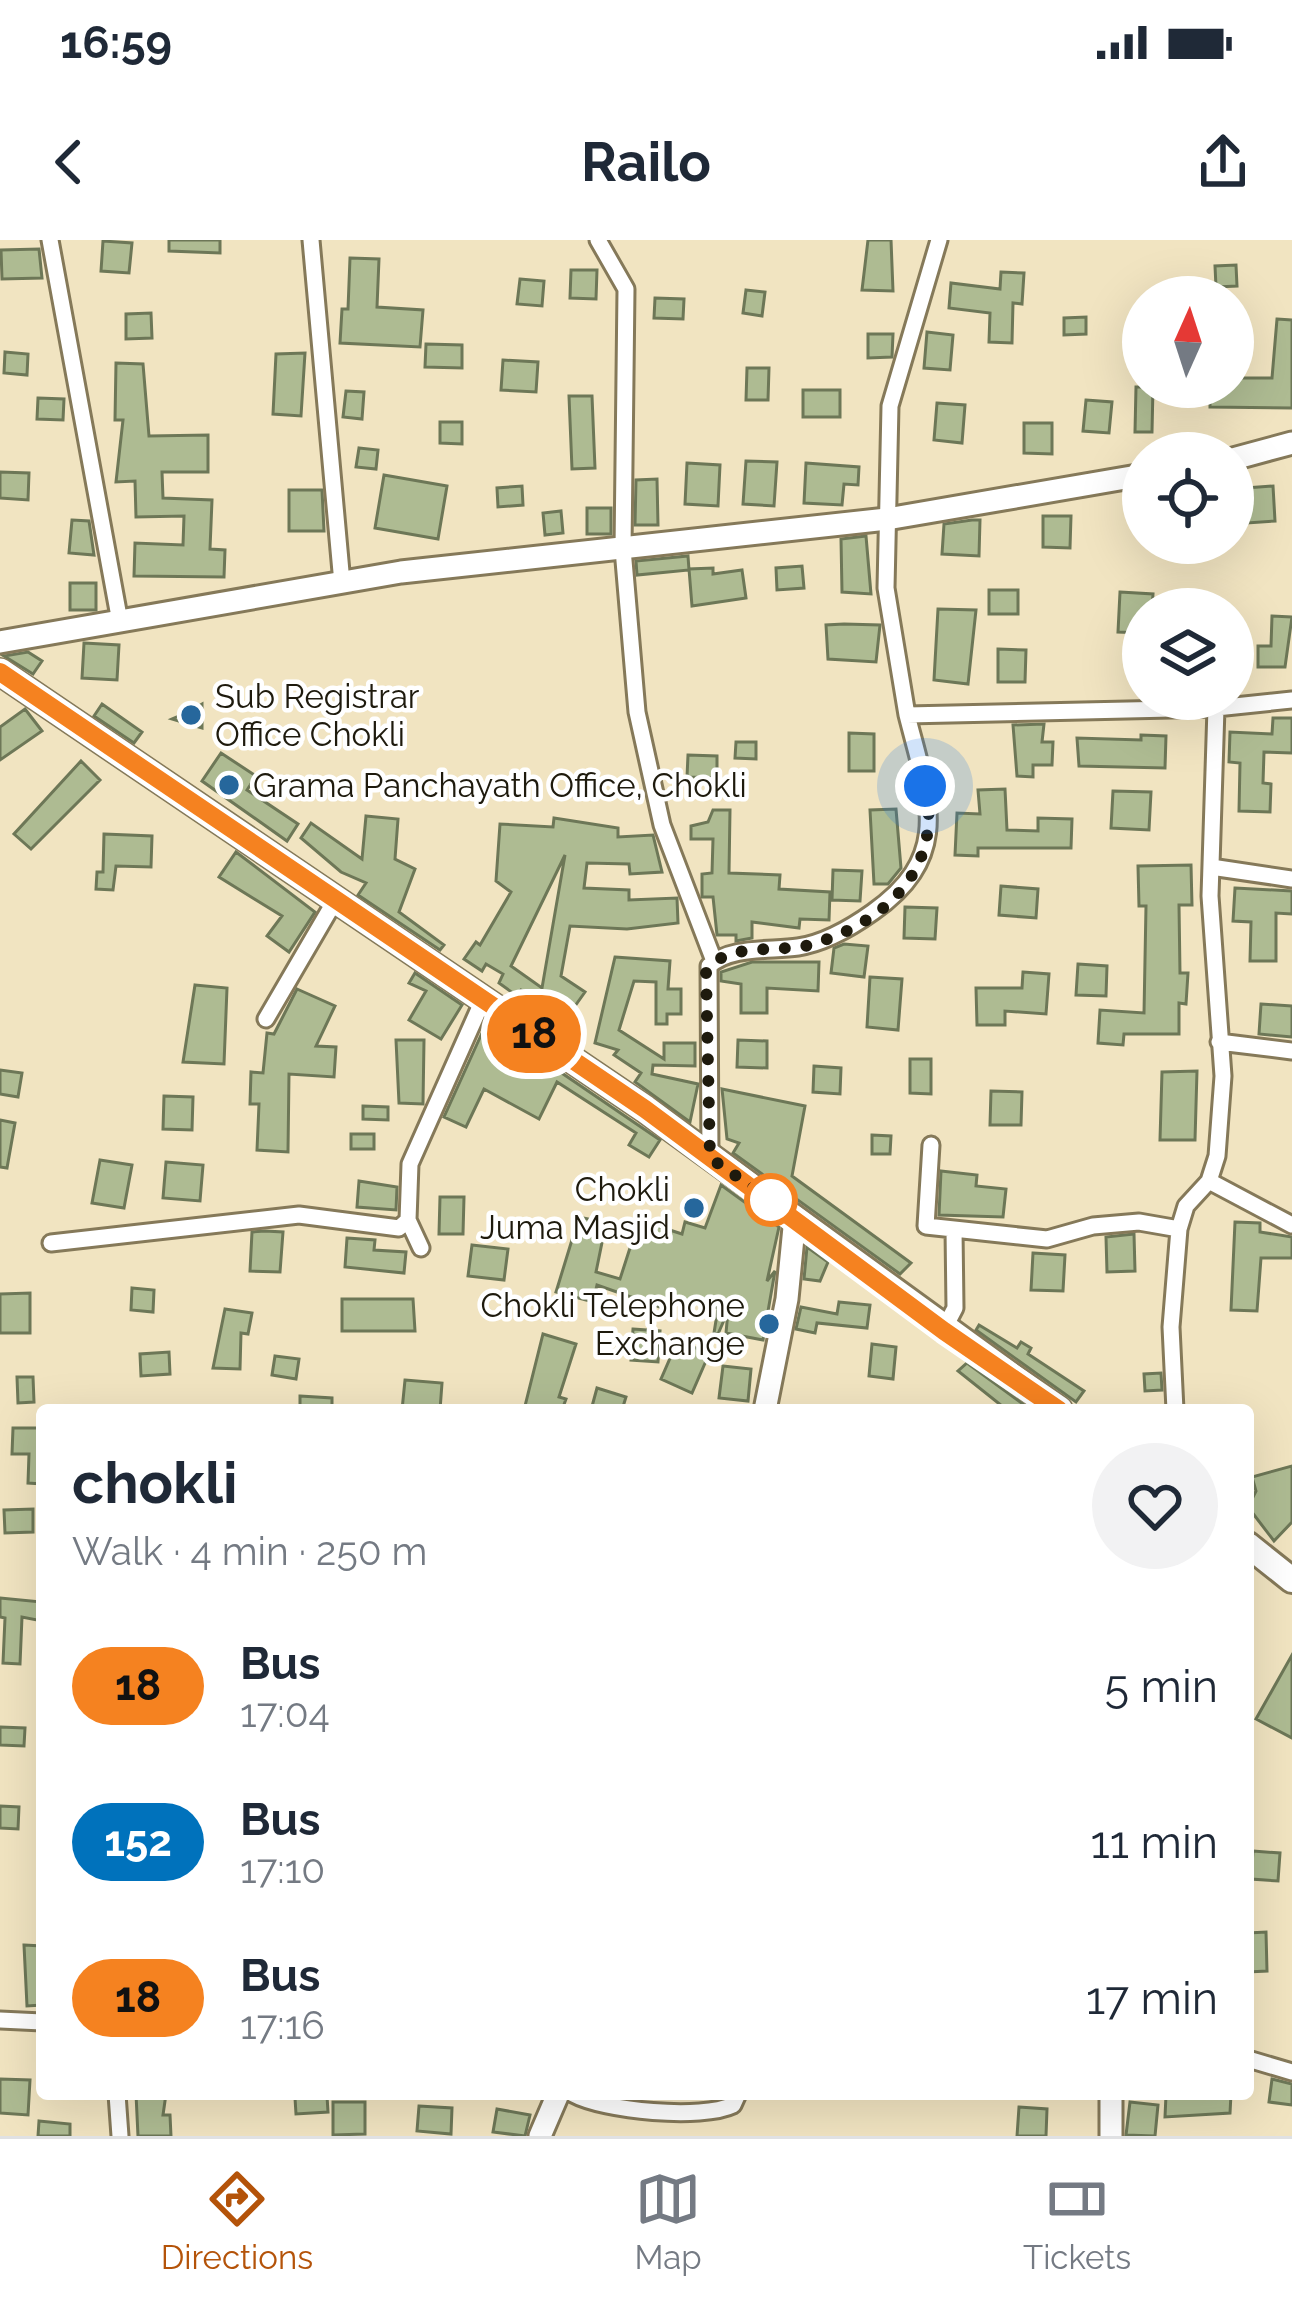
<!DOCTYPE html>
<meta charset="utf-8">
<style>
:root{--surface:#fff;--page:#f2f2f3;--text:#1f2937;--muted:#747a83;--line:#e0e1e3;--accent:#b45309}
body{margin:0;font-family:Raleway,sans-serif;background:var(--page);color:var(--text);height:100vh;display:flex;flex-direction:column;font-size:45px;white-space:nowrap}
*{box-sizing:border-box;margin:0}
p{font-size:39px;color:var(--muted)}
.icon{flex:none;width:66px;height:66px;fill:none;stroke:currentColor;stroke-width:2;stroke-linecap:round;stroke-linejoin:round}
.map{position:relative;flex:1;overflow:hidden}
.panel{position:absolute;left:36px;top:1164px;width:1218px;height:696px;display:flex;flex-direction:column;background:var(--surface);border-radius:12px;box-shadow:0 12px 48px #0002}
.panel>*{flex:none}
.badge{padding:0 24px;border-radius:39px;font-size:42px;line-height:78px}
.needle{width:78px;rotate:3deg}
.tools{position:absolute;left:1122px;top:36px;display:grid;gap:24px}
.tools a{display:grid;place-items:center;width:132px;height:132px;border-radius:50%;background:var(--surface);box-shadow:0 12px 48px #0002;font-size:60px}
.you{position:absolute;width:60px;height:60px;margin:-30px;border:9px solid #fff;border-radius:50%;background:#1a73e8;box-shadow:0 0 0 18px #1a73e833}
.map>.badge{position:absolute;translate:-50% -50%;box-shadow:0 0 0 6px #fff}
.round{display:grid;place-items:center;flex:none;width:126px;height:126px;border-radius:63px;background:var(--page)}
.head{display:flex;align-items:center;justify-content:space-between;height:204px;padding:0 36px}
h1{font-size:57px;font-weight:700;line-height:90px}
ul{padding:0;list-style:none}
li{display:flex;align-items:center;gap:36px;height:156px;padding:0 36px}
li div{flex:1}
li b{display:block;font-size:45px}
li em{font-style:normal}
li .badge{min-width:132px;font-weight:700;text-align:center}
.status{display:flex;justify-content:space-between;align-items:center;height:84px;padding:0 60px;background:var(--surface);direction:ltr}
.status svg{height:33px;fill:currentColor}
header{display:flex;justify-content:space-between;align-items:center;height:156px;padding:0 36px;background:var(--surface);font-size:54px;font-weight:700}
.tab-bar{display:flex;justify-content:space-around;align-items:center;height:168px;border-top:3px solid var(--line);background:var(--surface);font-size:33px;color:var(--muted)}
.tab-bar a{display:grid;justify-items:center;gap:6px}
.tab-bar .selected{color:var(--accent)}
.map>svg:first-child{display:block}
.building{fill:#aebb92;stroke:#6d7757;stroke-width:3;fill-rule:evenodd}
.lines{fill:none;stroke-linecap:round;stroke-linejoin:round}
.street-casing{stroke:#857959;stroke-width:21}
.secondary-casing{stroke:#857959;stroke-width:27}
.primary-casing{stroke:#857959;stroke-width:30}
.street{stroke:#fff;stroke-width:15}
.secondary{stroke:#fff;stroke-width:21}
.primary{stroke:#fff;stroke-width:24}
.line-casing{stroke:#fff;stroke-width:27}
.line{stroke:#f58220;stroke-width:18}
.walk{stroke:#1e1a0d;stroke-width:12;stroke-dasharray:0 21.6}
.poi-dot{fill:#26679c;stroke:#fff;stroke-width:4.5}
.stop-dot{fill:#fff;stroke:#f58220;stroke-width:6}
.labels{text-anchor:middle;stroke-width:9;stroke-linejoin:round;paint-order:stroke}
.poi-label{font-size:33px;fill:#1e1a0d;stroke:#fff;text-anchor:start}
</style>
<div class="status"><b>16:59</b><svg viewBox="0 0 49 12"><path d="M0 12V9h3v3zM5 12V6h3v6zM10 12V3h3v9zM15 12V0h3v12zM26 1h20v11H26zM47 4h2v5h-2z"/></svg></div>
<header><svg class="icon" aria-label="back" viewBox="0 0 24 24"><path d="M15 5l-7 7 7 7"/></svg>Railo<svg class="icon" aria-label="share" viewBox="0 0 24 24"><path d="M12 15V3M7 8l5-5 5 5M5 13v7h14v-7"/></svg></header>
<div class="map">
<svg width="1292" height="1896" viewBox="0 0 1292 1896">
<rect width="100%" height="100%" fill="#f1e4c1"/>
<path class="building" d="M169,0H220V13L169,11Z
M868,0H891L893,51L862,50Z
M103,1L132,3L129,33L101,31Z
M39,9L42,38L2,39L1,10Z
M350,18L379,19L377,67L423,70L420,107L340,103L342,69H348Z
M1236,25L1237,46L1216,47L1215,26Z
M571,30H597L596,59L570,58Z
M1001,32L1024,33L1022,64L1013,63L1012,103L989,102L990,73L949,68L951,43L1000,49Z
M520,39L544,41L542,66L517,64Z
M746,50L765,52L762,76L743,73Z
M655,58L684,59L683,79L654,78Z
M151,73L152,98L126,99V74Z
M1086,77V94L1064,95V78Z
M1277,79L1292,80V168L1210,167V147H1233V138H1272Z
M927,92L953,95L950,130L924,128Z
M868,94H893L892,117L868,118Z
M426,104L462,105V128L425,127Z
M5,112L28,114L27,135L4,133Z
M305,113L301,176L273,174L276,114Z
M503,120L538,122L536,152L501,150Z
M116,123L143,124L149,196L208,195V232H162L163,258L212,260L210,309L225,310L224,337L134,336L135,303L183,305L184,276L136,277L135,241L116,242L123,180H115Z
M747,128H769L768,160H746Z
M1136,147H1153L1152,192H1135Z
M803,150H840V177H803Z
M346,151L364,152L362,179L343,177Z
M569,156H592L595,228L572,229Z
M38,158L64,159L63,180L37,179Z
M1086,160L1112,162L1109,193L1083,191Z
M937,163L965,165L962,203L934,200Z
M440,182H462V204L440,203Z
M1024,183H1052V214L1024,213Z
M359,208L378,210L376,229L356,227Z
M746,221L777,222L774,266L743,264Z
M687,223L720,225L718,266L685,264Z
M806,223L859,227L858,245L844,244L842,265L804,263Z
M0,232L29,233L28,260L0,258Z
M384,235L447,246L438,299L375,288Z
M657,239L658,285H635L636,240Z
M522,246L523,265L498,267L497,248Z
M1273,246L1275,281L1233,284V249Z
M289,250H322L324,291H289Z
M587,268H611V294H587Z
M561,271L563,293L545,295L543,273Z
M1043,276H1071L1070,308L1043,307Z
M72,280L89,281L94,315L69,313Z
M972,280H980L979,316L942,314L944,284Z
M866,296L871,354L842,352L841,299Z
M688,316L689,330L637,335L636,321Z
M802,326L804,348L777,350L776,328Z
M713,328V334L742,330L746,358L692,366L689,329Z
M70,343H96V370H70Z
M989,350H1018V374H989Z
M1120,352L1153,354L1152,369H1143V393L1118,392Z
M938,369L976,370L968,444L934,440Z
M1272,376L1292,377L1285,427H1258V406H1271Z
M844,384L880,385L876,422L828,419L826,385Z
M84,403L119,405L117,440L82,438Z
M998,409L1026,410L1025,442H998Z
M28,412L42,421L33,434L4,416Z
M102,464L142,492L134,503L94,476Z
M202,464V488L172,479L188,472Z
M25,469L42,491L0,520V487Z
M1273,478H1292V513L1264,512L1263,543L1271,544L1270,572L1239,571L1240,523L1229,522L1230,492L1272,494Z
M1044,484L1042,502H1053L1052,525H1033V537L1017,536L1013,485Z
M849,493L874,494V531H849Z
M1141,495L1166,496L1165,528L1079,526L1077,498L1141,500Z
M736,502H756V519L735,518Z
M221,513L256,536L247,550L298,584L287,601L202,541Z
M688,515L717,516V538L687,537Z
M81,521L100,540L31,609L14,594Z
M1005,549L1007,590L1038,591V578L1072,579L1071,608H978V616L955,615L957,573L980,574L978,550Z
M1113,551L1151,552L1149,590L1111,588Z
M896,569L901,628L888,644H874L870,570Z
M713,570H730L729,633L780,635L779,649L830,652L829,680L800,679L799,688L752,682V698L736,701V695H717L713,657H702V634L712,633L713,599H691V586L708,582Z
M366,576L398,579L395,619L415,629L399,672L444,705L440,710L358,655L366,643L341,632L301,598L311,583L362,619Z
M554,578L618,588V597L653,595L662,632L630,634L629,624L587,623L584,648L629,650V660L677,658L678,683L627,689L570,686L561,736L585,752L565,780L521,750L517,756L499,743L503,734L486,724L482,731L464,719L476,702L480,705L511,652L496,641L500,584L553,587ZM565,615L542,748L511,726Z
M104,594L152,596L151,627L116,626L113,650L96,649L97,632H103Z
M236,612L315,672L289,712L267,696L282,676L219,637Z
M1191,625L1192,665H1179L1180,733H1188L1186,764L1179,763V794H1124L1123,805L1098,803L1100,770L1144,773L1146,666H1139L1138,626Z
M833,630L862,631L860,661L832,660Z
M1001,646L1038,649L1036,678L999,675Z
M1235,648L1292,651V674L1276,673V721H1250L1251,682L1233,681Z
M905,667L937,668L935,699L904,698Z
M844,704L868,706L864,737L831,733L834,708Z
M615,717L670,721L668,749H681V774H667V784H656V742L634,741L619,790L664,819V803H695V826L653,825L652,834L698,844L690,882L635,842L641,833L614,815L618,810L595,803Z
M752,722H819L818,751L767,748V773H741V744L721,741V732Z
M1078,724L1107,726L1106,756L1076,755Z
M1023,732L1049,734L1046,774L1005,771V785H977L976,748H1022Z
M415,733L462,765L441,799L409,780L426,751L409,743Z
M870,737L902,739L898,790L867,787Z
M195,745L227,748L224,824L183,822Z
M297,749L335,766L316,806L336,807L334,837L289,834L288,912L257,910L259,864H250L251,832L263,833L267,793L274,794Z
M1261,764L1292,766V797L1259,794Z
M487,782L660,900L649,917L629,905L636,893L557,842L539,879L484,849L466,887L444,877Z
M396,800H424L423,864L399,863Z
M738,800L767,801V828L737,827Z
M910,819H931V854L910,853Z
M814,826L841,828L840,854L813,852Z
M0,830L22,833L18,857L0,854Z
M1197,831L1195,900H1160L1162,832Z
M722,849L805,866L792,936L911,1023L900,1034L733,913L739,903L727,899Z
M991,851L1022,852L1021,885H990Z
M164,856L193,857L192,890L163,889Z
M363,866L388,867V880L363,879Z
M0,880L15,883L7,928L0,927Z
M351,894H374V909H351Z
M872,895L891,896L890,914H872Z
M100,920L132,925L124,968L92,963Z
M166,922L203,925L200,961L163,958Z
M941,931L977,935L976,946L1006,949L1003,977L939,975Z
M359,941L397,947L396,970L357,967Z
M721,945L779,987L767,1041L775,1031L763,1100L726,1093L728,1071L718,1094L714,1093L718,1068L670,1058L665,1069L597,1045L593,1062L556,1052L579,977L606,983L596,1032L620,1039L639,980L682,994L685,982L705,988Z
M440,957H464L463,994H439Z
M1235,982L1260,983V992L1292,997V1018H1261L1257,1071L1231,1070Z
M265,991L283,992L280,1032L250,1031L252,992Z
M1134,994L1135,1031L1107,1032L1106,997Z
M347,998L375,1000L374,1010L406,1012L404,1033L345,1027Z
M472,1005L508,1009L504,1040L468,1036Z
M807,1007L828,1022L820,1041L804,1039Z
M1033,1013L1065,1015L1063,1051L1031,1050Z
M132,1048L154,1050L153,1072L131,1070Z
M30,1053V1093H0V1054Z
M342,1059H413L415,1091H342Z
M839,1062L870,1065L867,1088L817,1083L815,1093L796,1089L801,1067L837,1074Z
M225,1069L252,1073L248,1094L241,1093L240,1129L213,1128Z
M979,1085L1017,1108L1021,1102L1031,1108L1028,1114L1084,1151L1076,1162L976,1090Z
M633,1089L660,1091L658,1122L631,1120Z
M543,1094L576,1104L559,1157L566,1159L562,1170H524Z
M678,1100L709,1114L692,1153L661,1139Z
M872,1104L896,1107L893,1139L869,1136Z
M169,1112L170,1134L141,1136L140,1114Z
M275,1116L299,1119L296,1139L272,1135Z
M967,1123L1031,1170H1007L958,1131Z
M723,1126L751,1129L748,1161L719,1158Z
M1161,1133L1162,1150L1145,1151L1144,1134Z
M17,1137H33L34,1162L18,1163Z
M405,1140L442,1143L440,1170H402Z
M597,1148L626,1157L622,1170H591Z
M300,1156L332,1158V1170H300Z
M13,1188H42V1244L28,1243L29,1214H12Z
M1292,1226V1282L1274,1301L1248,1267L1256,1251L1252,1237Z
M33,1269V1292L5,1293L4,1270Z
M0,1358L42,1362V1381L22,1377L20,1424L3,1423L5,1378L0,1377Z
M1292,1415V1498L1256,1479Z
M0,1487L25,1488L24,1506L0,1505Z
M0,1566L19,1567L18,1589L0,1588Z
M1253,1611L1280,1613L1278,1641L1251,1639Z
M1266,1692L1267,1731L1248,1732V1693Z
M24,1705L42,1706V1765L27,1766Z
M0,1839L30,1840L28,1875L0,1873Z
M1272,1839L1292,1844V1865L1269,1862Z
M136,1854H166L163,1875H170L171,1896H138Z
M1209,1854H1231L1230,1873L1165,1877L1166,1855Z
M327,1856L328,1872L296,1874L295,1858Z
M333,1862H365V1894L333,1895Z
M1130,1862L1158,1865L1155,1896L1126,1895Z
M419,1866L452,1868L451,1894L417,1891Z
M1019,1867L1047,1869L1046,1896H1017Z
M497,1869L530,1875L525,1896L493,1892Z
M39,1881L70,1884V1896H38Z"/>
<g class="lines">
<g class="street-casing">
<path id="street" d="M50,0L120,382
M311,0L342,343
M598,0L626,49L623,309L637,472L662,585L714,721
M939,0L890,166L886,348L907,475L1216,468L1210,656L1223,836L1217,916L1209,941L1186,966L1179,989L1171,1087L1175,1170
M1216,468L1292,460
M1211,627L1292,639
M266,779L336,659
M1219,802L1292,811
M931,905L926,986L1047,999L1093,986L1139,982L1179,989
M710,918L709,726C730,706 770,711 798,707C824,703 852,687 873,672C954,615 928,558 907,475
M1209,941L1292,985
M408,980L421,1008
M51,1003L299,975L399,988L408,980L410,924L483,760
M943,1091L955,1068L954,990
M0,1780L42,1782
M1248,1819L1292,1832
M117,1854L120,1896
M573,1854C604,1871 702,1880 733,1865L738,1854"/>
</g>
<g class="secondary-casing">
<path id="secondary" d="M1233,219L1292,203
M0,402L401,332L887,279L1143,235
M765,1170L787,1059L795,977
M540,1896L558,1854
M1111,1896V1854"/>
</g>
<g class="primary-casing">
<path id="primary" d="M0,432L645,869L1059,1170
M1248,1305L1292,1340"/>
</g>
<use href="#street" class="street"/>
<use href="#secondary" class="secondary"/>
<use href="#primary" class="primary"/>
</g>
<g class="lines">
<g class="line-casing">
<path id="line" d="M0,432L645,869L944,1091L1059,1170"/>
</g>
<use href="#line" class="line"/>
<path class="walk" d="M771,960L710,918L706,733C722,701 779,713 809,705C885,684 944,628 925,546"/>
</g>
<g class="poi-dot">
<circle cx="191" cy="475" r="12"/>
<circle cx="229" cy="545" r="12"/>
<circle cx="694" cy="968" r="12"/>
<circle cx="769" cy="1084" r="12"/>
</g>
<circle class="stop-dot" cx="771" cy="960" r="24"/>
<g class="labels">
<g class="poi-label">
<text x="215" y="468">Sub Registrar<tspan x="215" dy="38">Office Chokli</tspan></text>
<text x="253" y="557">Grama Panchayath Office, Chokli</text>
<text x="670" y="961" text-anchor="end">Chokli<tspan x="670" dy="38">Juma Masjid</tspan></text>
<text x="745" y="1077" text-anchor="end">Chokli Telephone<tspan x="745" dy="38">Exchange</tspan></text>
</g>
</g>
</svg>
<div class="tools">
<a><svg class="needle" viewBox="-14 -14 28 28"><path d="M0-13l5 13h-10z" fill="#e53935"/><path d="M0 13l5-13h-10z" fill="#747a83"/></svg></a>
<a><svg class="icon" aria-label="locate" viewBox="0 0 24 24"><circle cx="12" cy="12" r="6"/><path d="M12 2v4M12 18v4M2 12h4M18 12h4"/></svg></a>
<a><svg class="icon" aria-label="layers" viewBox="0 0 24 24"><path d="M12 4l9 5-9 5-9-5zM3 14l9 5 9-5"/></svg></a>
</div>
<div class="you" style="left:925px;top:546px"></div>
<b class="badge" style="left:534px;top:794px;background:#f58220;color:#111">18</b>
<section class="panel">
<div class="head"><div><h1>chokli</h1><p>Walk · 4 min · 250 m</p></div><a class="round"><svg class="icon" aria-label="heart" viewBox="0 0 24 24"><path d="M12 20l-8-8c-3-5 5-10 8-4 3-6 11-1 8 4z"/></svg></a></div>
<ul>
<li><span class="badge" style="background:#f58220;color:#111">18</span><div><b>Bus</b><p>17:04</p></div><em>5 min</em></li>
<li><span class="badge" style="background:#0072bc;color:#fff">152</span><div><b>Bus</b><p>17:10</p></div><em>11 min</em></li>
<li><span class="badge" style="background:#f58220;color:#111">18</span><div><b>Bus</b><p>17:16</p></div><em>17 min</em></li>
</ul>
</section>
</div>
<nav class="tab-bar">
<a class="selected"><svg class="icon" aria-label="directions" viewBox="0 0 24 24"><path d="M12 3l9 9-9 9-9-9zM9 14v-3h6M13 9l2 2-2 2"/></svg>Directions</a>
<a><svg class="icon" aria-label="map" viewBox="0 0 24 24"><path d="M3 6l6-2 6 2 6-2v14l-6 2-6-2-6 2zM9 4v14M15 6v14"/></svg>Map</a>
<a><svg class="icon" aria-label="tickets" viewBox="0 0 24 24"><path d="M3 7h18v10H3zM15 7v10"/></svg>Tickets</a>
</nav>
